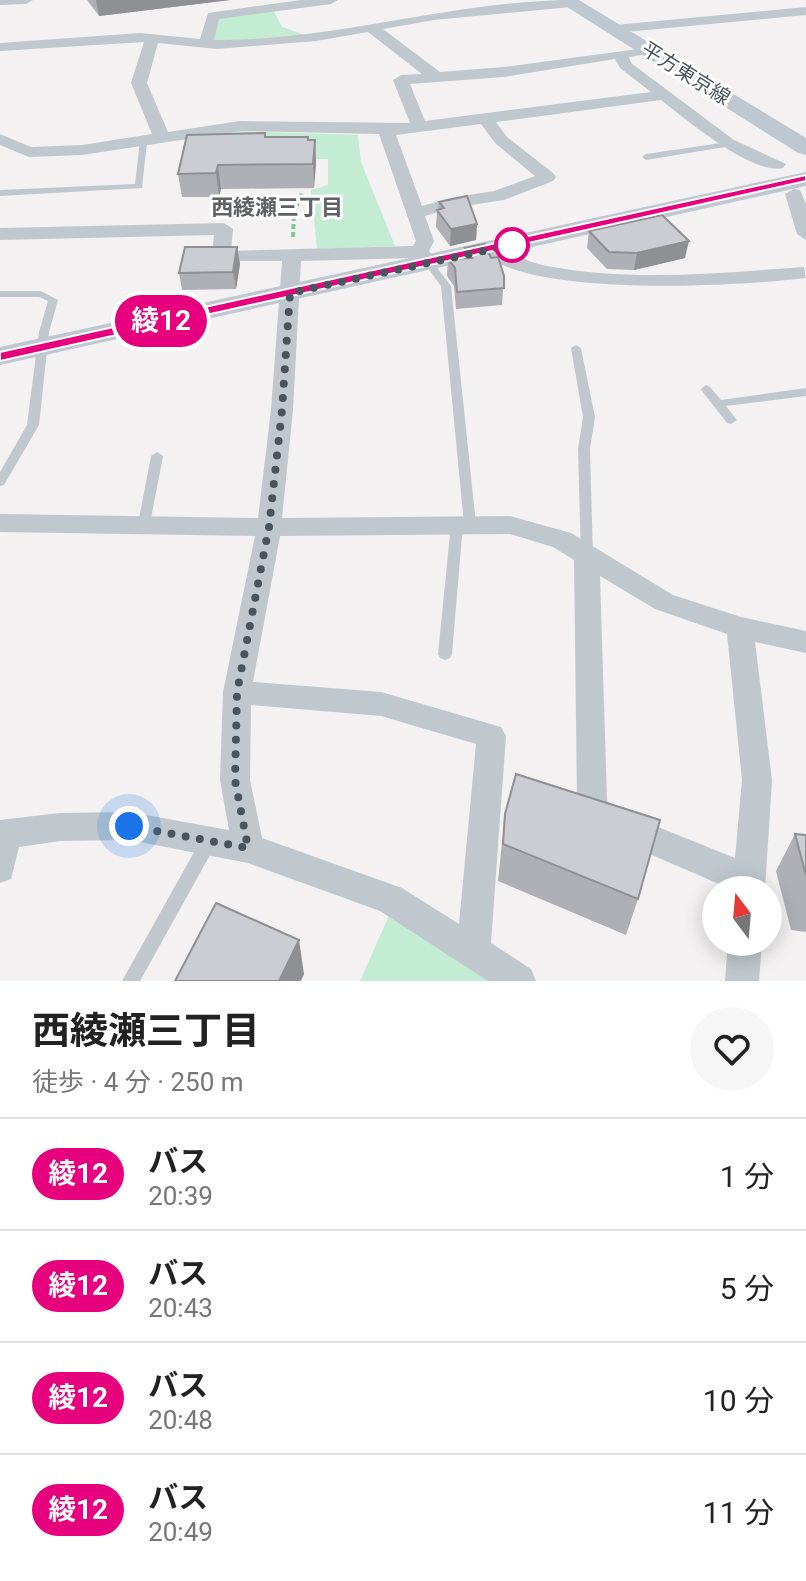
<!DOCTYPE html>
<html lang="ja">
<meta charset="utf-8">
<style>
:root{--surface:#fff;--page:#f6f6f6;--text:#222;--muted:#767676;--line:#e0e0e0}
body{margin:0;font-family:Roboto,"Noto Sans JP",sans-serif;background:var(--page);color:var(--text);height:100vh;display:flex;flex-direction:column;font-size:30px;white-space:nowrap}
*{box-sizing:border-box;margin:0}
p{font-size:26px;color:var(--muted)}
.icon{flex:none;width:44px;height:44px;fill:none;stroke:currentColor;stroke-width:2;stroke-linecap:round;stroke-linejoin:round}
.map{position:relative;height:981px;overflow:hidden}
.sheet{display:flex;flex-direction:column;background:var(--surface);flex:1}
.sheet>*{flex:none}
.badge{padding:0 16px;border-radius:26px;font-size:28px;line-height:52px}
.needle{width:52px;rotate:344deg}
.controls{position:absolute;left:702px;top:876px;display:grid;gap:16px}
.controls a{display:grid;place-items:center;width:80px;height:80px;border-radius:50%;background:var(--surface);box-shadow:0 4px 20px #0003;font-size:40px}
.you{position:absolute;width:40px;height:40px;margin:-20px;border:6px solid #fff;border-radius:50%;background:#1a73e8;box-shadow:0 0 0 12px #1a73e833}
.map>.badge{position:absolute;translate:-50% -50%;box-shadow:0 0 0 4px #fff}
.round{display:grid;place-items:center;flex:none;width:84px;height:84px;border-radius:42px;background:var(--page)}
.overview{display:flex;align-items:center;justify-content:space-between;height:136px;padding:0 32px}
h1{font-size:38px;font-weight:700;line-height:60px}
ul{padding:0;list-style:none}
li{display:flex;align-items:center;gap:24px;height:112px;padding:0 32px;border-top:2px solid var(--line)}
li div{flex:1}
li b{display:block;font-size:30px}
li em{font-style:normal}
li .badge{min-width:88px;font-weight:700;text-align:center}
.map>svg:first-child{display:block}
.green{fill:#c4ebd3}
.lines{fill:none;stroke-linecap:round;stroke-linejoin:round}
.path{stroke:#7fc6a3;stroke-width:4;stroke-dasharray:5 3;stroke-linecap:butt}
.service{fill:#c0c8ce;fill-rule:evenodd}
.minor{fill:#c0c8ce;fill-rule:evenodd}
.secondary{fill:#bfc7d0;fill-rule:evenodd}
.wall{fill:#afb0b5}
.shaded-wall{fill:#8e9094}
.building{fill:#cbcdd3;stroke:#8e9094;stroke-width:2}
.line{fill:#e6007e;stroke:#fff;stroke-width:2}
.walk{stroke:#4a545c;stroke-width:8;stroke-dasharray:0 14.4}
.stop-dot{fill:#fff;stroke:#e6007e;stroke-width:4}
.labels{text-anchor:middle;stroke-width:6;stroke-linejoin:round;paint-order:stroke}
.far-street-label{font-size:20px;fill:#4a545c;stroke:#fff}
.far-neighbourhood-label{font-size:22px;font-weight:bold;fill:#5e6165;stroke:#fff}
</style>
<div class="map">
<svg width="806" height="981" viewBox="0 0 806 981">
<rect width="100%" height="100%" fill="#f3f1f1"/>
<path class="green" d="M273,9L282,27L308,36L208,43L214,16Z
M236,131L358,135L361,162L395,246L317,249L311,190L328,185V159H270L198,137Z
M391,911L500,981H360Z"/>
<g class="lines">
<path class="path" d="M293,237L294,212L303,191"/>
<path class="service" d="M140,140L147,142L142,188L0,196V190L135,184Z
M728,142L732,144L731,146L646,160L642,157L646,154Z
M429,260L432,261L451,286L476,524L474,527H466L464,524L441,286L424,263Z
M0,291H41L58,300L49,332L39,425L4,485L0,486V472L27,425L39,332L48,301L39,297H0Z
M576,345L581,348L595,417L590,449L593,558L591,561H583L581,558L578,449L583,417L571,348Z
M706,385L710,387L721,400L806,388V396L726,406L737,420L731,424L727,423L702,391L701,389Z
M157,452L163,456L150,524L148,527H140L138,524L151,456Z
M457,519L461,521L463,524L452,654L450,658L445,660L440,658L438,654L451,524L453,521Z
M209,834L215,836L217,841L215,846L140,981H122L203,836Z"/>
<path class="minor" d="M0,0H33L26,4L0,5Z
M301,0H338L331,4L219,19L214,40C336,41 454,0 575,0L578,3L571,7L434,20L383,29L440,72L504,67L653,47V53L629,57L631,63L734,140L786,164L783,168C751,175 686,119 661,100L496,122L507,137L553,173L556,177L553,181L504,200L452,208L425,216L434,241L429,251L438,261L435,265H421L414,258L301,261L293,410L282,518L510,516L571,533L673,595L741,617L806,631V653L755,642L772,780L765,890H733L589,828L577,800L574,560L553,547L510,534L280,536L253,682L381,692L501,727L506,736L491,943L531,969L536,981H488L380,911L248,863L129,840L60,841L19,847L11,879L0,883V820L60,813L129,812L229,830L220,780L223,692L255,536L0,532V514L258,518L271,410L282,261H214L212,257L214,235L0,240V228L224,223L233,229L231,251L413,246L416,241L379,134L240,131L82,155L29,157L0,145V134L31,147L82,145L152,134L131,83L144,42L0,51V43L140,33L200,39L208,13ZM368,32L422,74L401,75L393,80L410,123L240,121L168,132L147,83L158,43L217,49L316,41ZM615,59L620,68L651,92L425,121L410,84L504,77ZM481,124L495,143L535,176L494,191L450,198L422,206L396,135ZM600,576L655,609L727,634L742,780L735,858L611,808L607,800ZM251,705L381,716L476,744L459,924L402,888L262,838L250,780Z
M806,7V15L615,33L608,29L615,25Z
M794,189L800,190L806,204V240L797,234L785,194Z
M490,244C509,249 523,262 547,266C630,282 720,273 804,267L806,278C743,286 521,299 481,250Z
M728,942H762L759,981H725Z"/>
<path class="secondary" d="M556,0H579L806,138V155L798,153Z
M806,172V186L0,365V347Z"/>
</g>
<path class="wall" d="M87,0H230L99,16Z
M266,137L315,140L316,163L314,188L221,189L219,197H182L178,174Z
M439,202L477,224L476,240L450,246L436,227L437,210L438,209Z
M589,231L685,258L634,270L607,269L587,248Z
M237,247L240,264L236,289L182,290L179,273Z
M465,248L491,258L504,276L502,305L456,309L454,286L447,276L448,259L464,258Z
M505,814L638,899L626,935L498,881Z
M795,834L806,835V932L791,930L776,871Z"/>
<path class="shaded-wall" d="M96,0H230L99,16Z
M315,140L316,163L314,188L313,164Z
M218,165L221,189L219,197L216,173Z
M477,224L476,240L450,246L451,229Z
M689,241L685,258L634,270L637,253Z
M237,247L240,264L236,289L233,272Z
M299,940L304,974L301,981H279Z"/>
<path class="building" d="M265,133V137H308V140H315L313,164L218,165L216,173L178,174L187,135Z
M467,196L477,224L451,229L437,210L444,208L439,202Z
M662,215L689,241L637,253L609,252L589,231Z
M485,244L491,258L498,257L504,276V288L457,292L455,268L448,259L472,258L465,248Z
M185,247H237L233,272L179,273Z
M516,774L660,820L638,899L503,844L505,814Z
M795,834L806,835V875Z
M216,903L299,940L279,981H175Z"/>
<path class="line" d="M806,175V181L0,361V352Z"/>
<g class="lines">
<path class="walk" d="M129,826L248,848L235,780L237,692L269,527L282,410L290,293L520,243L512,245"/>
</g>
<circle class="stop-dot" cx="512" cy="245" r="16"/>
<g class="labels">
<g class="far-street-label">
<text transform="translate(686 73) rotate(32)" y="7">平方東京線</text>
</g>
<g class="far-neighbourhood-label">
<text x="277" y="215">西綾瀬三丁目</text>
</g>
</g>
</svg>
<div class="controls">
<a><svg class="needle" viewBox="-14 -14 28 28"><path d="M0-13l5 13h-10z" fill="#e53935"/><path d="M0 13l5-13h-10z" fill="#767676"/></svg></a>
</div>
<div class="you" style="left:129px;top:826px"></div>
<b class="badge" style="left:161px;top:321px;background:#e6007e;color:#fff">綾12</b>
</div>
<section class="sheet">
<div class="overview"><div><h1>西綾瀬三丁目</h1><p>徒歩 · 4 分 · 250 m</p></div><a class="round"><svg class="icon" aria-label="heart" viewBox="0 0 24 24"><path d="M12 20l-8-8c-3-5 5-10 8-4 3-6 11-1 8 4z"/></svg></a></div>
<ul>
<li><span class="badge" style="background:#e6007e;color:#fff">綾12</span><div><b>バス</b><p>20:39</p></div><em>1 分</em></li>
<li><span class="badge" style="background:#e6007e;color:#fff">綾12</span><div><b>バス</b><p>20:43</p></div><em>5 分</em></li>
<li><span class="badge" style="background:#e6007e;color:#fff">綾12</span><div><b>バス</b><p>20:48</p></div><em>10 分</em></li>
<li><span class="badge" style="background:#e6007e;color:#fff">綾12</span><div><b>バス</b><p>20:49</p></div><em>11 分</em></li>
</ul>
</section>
